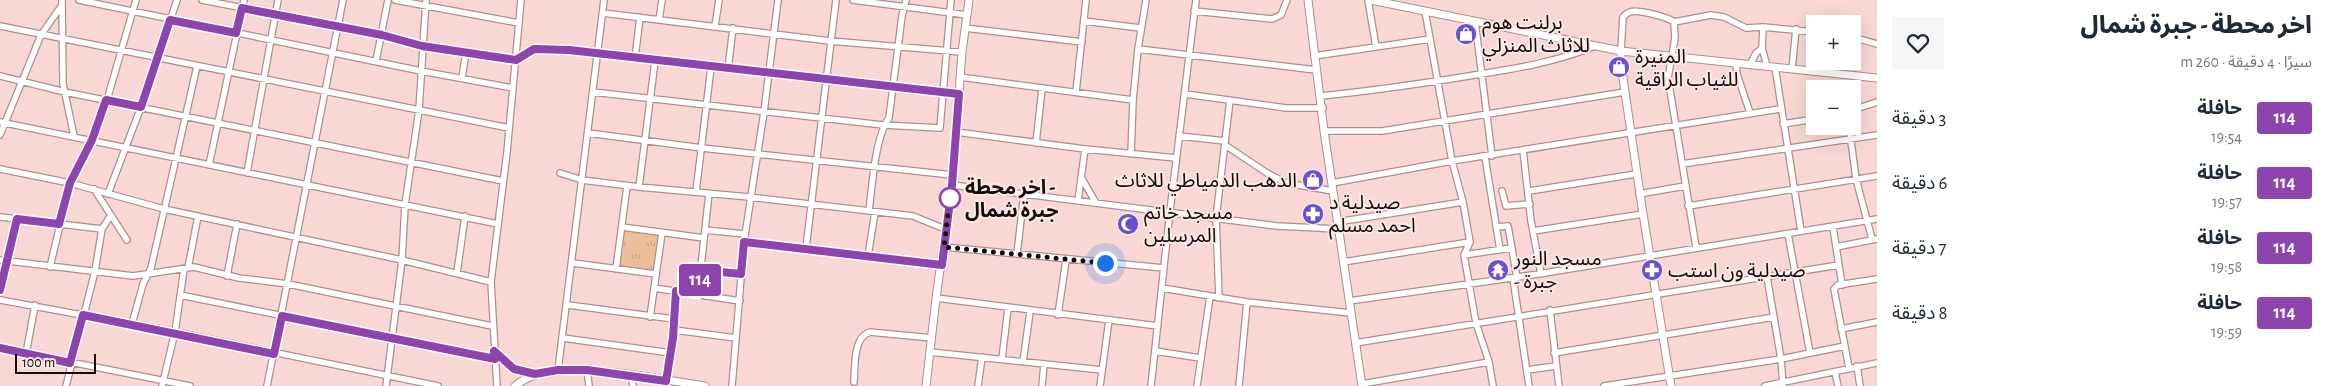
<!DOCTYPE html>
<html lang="ar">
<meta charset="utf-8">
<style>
:root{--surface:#fff;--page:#f6f6f7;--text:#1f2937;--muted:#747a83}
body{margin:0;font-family:"Alegreya Sans","Noto Sans Arabic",sans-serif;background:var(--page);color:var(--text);direction:rtl;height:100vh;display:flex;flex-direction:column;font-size:19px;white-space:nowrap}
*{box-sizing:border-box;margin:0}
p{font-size:16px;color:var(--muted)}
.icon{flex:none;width:28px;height:28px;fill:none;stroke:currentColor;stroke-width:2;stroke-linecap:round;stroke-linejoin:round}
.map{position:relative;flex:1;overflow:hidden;direction:ltr}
.details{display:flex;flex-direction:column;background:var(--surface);width:450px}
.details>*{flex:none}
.badge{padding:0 10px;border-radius:4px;font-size:18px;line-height:32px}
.tools{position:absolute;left:1806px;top:15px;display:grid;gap:10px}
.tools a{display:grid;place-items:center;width:55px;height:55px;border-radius:0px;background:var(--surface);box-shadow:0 5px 20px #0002;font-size:25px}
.scale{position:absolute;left:15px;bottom:12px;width:81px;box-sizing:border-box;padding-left:5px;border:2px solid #160b0b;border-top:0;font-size:14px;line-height:18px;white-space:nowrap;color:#160b0b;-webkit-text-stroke:4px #fce8e6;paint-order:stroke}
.you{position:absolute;width:25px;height:25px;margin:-12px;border:4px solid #fff;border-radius:50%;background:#1a73e8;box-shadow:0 0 0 8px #1a73e833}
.map>.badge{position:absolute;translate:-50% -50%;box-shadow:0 0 0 2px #fff}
.round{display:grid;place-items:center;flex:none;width:52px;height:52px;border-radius:0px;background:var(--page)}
.summary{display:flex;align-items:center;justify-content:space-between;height:85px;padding:0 15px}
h1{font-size:24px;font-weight:800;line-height:38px}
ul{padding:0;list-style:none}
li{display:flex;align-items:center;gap:15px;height:65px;padding:0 15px}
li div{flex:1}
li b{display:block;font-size:19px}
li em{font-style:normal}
li .badge{min-width:55px;font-weight:700;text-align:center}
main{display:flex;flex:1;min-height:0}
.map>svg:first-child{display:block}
.grass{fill:url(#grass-tufts)}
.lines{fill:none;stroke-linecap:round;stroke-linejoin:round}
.minor-casing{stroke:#ae8f8d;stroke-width:8}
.tertiary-casing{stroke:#ae8f8d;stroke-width:9}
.minor{stroke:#fff;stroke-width:5.5}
.tertiary{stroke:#fff;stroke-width:7}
.line-casing{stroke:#fff;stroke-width:11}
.line{stroke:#8e44ad;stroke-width:8}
.walk{stroke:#160b0b;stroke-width:5;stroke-dasharray:0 9}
.stop-dot{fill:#fff;stroke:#8e44ad;stroke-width:2.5}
.labels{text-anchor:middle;stroke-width:4;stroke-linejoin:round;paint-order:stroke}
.poi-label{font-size:20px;fill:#160b0b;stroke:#fce8e6;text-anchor:start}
.stop-label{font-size:20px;font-weight:bold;fill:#160b0b;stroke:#fce8e6;text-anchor:start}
</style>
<main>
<section class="details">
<div class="summary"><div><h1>اخر محطة - جبرة شمال</h1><p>سيرًا · 4 دقيقة · 260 m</p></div><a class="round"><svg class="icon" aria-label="heart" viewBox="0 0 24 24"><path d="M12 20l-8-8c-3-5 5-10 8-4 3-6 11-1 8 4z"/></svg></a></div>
<ul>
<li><span class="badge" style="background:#8e44ad;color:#fff">114</span><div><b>حافلة</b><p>19:54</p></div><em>3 دقيقة</em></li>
<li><span class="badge" style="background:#8e44ad;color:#fff">114</span><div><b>حافلة</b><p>19:57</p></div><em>6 دقيقة</em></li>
<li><span class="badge" style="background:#8e44ad;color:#fff">114</span><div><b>حافلة</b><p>19:58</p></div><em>7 دقيقة</em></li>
<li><span class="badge" style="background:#8e44ad;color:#fff">114</span><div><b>حافلة</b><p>19:59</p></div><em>8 دقيقة</em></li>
</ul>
</section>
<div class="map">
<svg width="1877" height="386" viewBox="0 0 1877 386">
<defs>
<pattern id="grass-tufts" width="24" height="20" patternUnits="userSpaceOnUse" patternTransform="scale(1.25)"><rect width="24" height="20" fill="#ecbf98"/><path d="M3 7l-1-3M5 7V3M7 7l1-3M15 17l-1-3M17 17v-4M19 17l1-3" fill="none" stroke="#caa382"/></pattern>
</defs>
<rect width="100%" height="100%" fill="#f8d7d4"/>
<path class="grass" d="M624,231L659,235L654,270L620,266Z"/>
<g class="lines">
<g class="minor-casing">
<path id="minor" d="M62,0L63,84L74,136
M79,0L421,71L513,88
M202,0L382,35L422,46L516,60L534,49L569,50L959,94
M395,0L519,23
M853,0L967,15
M1146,0L1138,49L1316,70
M1368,0L1376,47
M1194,11L1272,19L1281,15L1287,0
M1425,11L1452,161L1463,202L1470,242L1464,255L1476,323L1489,362L1493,386
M603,13L830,41L962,52
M659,20L662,0
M1084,21L1140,28
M1475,21L1492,156
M1674,22L1711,15L1724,17L1746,28L1763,27L1815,32
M0,26L509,128
M715,26L719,0
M1763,27L1762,48L1767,66
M965,28L1082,42
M1852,37L1877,44
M1621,51L1623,17C1626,14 1626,13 1630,12C1637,9 1668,17 1674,22L1675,38L1668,78L1696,247
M1314,56L1430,39
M635,58L640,17
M376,61L388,0
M1736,63L1737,74L1750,113
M1750,65L1756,53L1762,48
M1775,67L1801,231
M728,69L733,28
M1792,69L1796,29
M0,76L65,92L503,181
M960,77L1133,100L1131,154
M462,78L466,52
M593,92L883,125L940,128L951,0
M1076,92L1086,0
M1185,94L1286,108H1323
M1321,96C1370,91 1419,84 1469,76C1512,69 1554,63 1595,46
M1133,100L1138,49
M1852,110L1877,102
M0,122L498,224
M1783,124L1815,119
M1849,126L1856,179L1872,239
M1324,131H1382L1625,92
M956,132L1085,149L1176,158
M588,133L702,148L952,175
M0,135L41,35L62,5
M1179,136L1225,141
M1036,143L1042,89
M1225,145L1267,173L1286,183L1333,191
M1523,150L1531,221L1541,274
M1485,157L1500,250
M1682,164L1877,135
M209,165L244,0
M0,169L70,183L164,209L402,260L491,282
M247,173L278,0
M560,173L582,180L639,187L749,197L913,216L945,229
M1081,177L1096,203
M1332,183L1452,161L1780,109
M952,185L1277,226L1338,229
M639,187L655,61
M94,189L127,240
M1502,191L1506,206L1530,204
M1529,191L1636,174
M696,192L711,67
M108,194L141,107L177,0
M1639,194L1685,186
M1078,201L1085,149
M1688,206L1877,176
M869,211C872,187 875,137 889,118L902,16L906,0
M0,217L102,229
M1337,222L1463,202
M622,227L704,238
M1496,227L1508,226L1517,278
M1833,227L1842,285
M705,230L745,234
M1533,231L1643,214
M1788,234L1810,353
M744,242L941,265
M944,247L1164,268
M1836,247L1877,239
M806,248L836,0
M1017,254L1024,194
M1464,255L1511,248
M868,256L875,212
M0,260L133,276L194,267L239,278L288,284L492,326
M1343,262L1470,242
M573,263L656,274
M50,267L70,183L92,140L107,100L136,0
M188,268L198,216
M616,269L627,186
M701,270L741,274
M457,273L465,216
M227,276L237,224
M1767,277L1781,359L1783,386
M1513,278L1529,386
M654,288L740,301
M1162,288L1247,302L1351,313
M0,290L17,219
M698,294L709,193
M180,295L495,359
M936,298L1158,326
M1219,298L1216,218L1230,100
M0,300L175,332L438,386
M1349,301L1532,275L1877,219
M568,305L674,319
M1550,310L1559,386
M1058,315L1066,260
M650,317L662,233
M132,324L143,284L151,268L197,66
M1841,329L1877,322
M674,330L736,338
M563,338L671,353
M1355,343L1839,265
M0,348L190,386
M494,351L510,367L535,374
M1155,351L1200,358
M930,352L1102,370
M1554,353L1774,317
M26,354L35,305
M1002,359L1008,308
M1023,362L1030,312
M1857,366L1860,386
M1849,368L1834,289L1838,285L1877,279
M558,370L604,0
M587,370L589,386
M1527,370L1556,366
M1835,372L1838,386
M631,376L633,386
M666,381L673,339L676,291
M854,382C855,367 853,337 870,332L932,338
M1362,384L1489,362
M66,386L95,271L102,229L111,215
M162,386L175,332L184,269
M267,386L343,0
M386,386L402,260L405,205L419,110L426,0
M497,386L491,282L507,152L521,0
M732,386L744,242L764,112L778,0
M978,386L982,357
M1042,386L1044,364
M1100,386L1109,320
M1151,386L1170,211L1196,0
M1197,386L1210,296
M1239,386L1247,302
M1604,386L1781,359L1845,346
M1765,386L1877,363"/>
</g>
<g class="tertiary-casing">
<path id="tertiary" d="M1308,0L1324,131L1362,386
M1371,0L1621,51L1877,78
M1621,51V65L1643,214L1671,386
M515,386C551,354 659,380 705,386
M926,386L936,298L952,185L962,52L969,0"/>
</g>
<use href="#minor" class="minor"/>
<use href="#tertiary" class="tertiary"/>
</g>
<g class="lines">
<g class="line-casing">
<path id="line" d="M0,290L17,219L59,224L70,183L92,140L106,100L141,107L170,20L236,33L242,8L382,35L422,46L516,60L534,49L569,50L959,94L952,185L942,265L744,242L741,274L701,270L698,294L676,291L673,338L666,381L587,370H558L535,374L514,369L494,351L495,359L282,316L274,354L83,315L70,363L0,348"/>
</g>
<use href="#line" class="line"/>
<path class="walk" d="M950,198L944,247L1105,263"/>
</g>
<defs>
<g id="shop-disc" transform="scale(1.125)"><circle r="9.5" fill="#6653cc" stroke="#fce8e6"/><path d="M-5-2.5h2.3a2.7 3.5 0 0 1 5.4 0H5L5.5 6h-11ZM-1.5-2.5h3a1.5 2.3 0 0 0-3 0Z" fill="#fff"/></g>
<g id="pharmacy-disc" transform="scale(1.125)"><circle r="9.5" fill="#6653cc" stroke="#fce8e6"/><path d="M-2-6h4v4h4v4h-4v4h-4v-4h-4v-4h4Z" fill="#fff"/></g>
<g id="mosque-disc" transform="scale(1.125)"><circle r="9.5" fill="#6653cc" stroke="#fce8e6"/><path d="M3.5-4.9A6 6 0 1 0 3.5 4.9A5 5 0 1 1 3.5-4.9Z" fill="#fff"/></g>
<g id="temple-disc" transform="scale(1.125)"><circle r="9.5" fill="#6653cc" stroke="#fce8e6"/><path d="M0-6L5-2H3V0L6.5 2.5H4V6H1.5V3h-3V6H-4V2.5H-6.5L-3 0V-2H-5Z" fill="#fff"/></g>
</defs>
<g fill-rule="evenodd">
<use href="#shop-disc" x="1466" y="34"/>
<use href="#shop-disc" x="1619" y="67"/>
<use href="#shop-disc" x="1313" y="180"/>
<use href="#pharmacy-disc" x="1313" y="214"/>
<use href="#mosque-disc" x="1128" y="224"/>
<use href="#temple-disc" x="1498" y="270"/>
<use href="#pharmacy-disc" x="1652" y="270"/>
</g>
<circle class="stop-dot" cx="950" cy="198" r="10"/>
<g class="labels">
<g class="poi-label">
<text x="1482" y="29">برلنت هوم<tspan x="1482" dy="23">للاثاث المنزلي</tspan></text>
<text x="1635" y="63">المنيرة<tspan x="1635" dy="23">للثياب الراقية</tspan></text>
<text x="1297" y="187" text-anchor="end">الدهب الدمياطي للاثاث</text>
<text x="1329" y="209">صيدلية د<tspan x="1329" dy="23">احمد مسلم</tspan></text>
<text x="1144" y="219">مسجد خاتم<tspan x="1144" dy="23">المرسلين</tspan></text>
<text x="1514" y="265">مسجد النور<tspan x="1514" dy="23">- جبرة</tspan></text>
<text x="1668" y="277">صيدلية ون استب</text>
</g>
<g class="stop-label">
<text x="965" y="194">اخر محطة -<tspan x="965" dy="23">جبرة شمال</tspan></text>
</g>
</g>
</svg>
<div class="tools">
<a>+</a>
<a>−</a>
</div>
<div class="scale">100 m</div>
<div class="you" style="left:1105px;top:263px"></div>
<b class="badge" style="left:700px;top:280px;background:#8e44ad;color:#fff">114</b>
</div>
</main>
